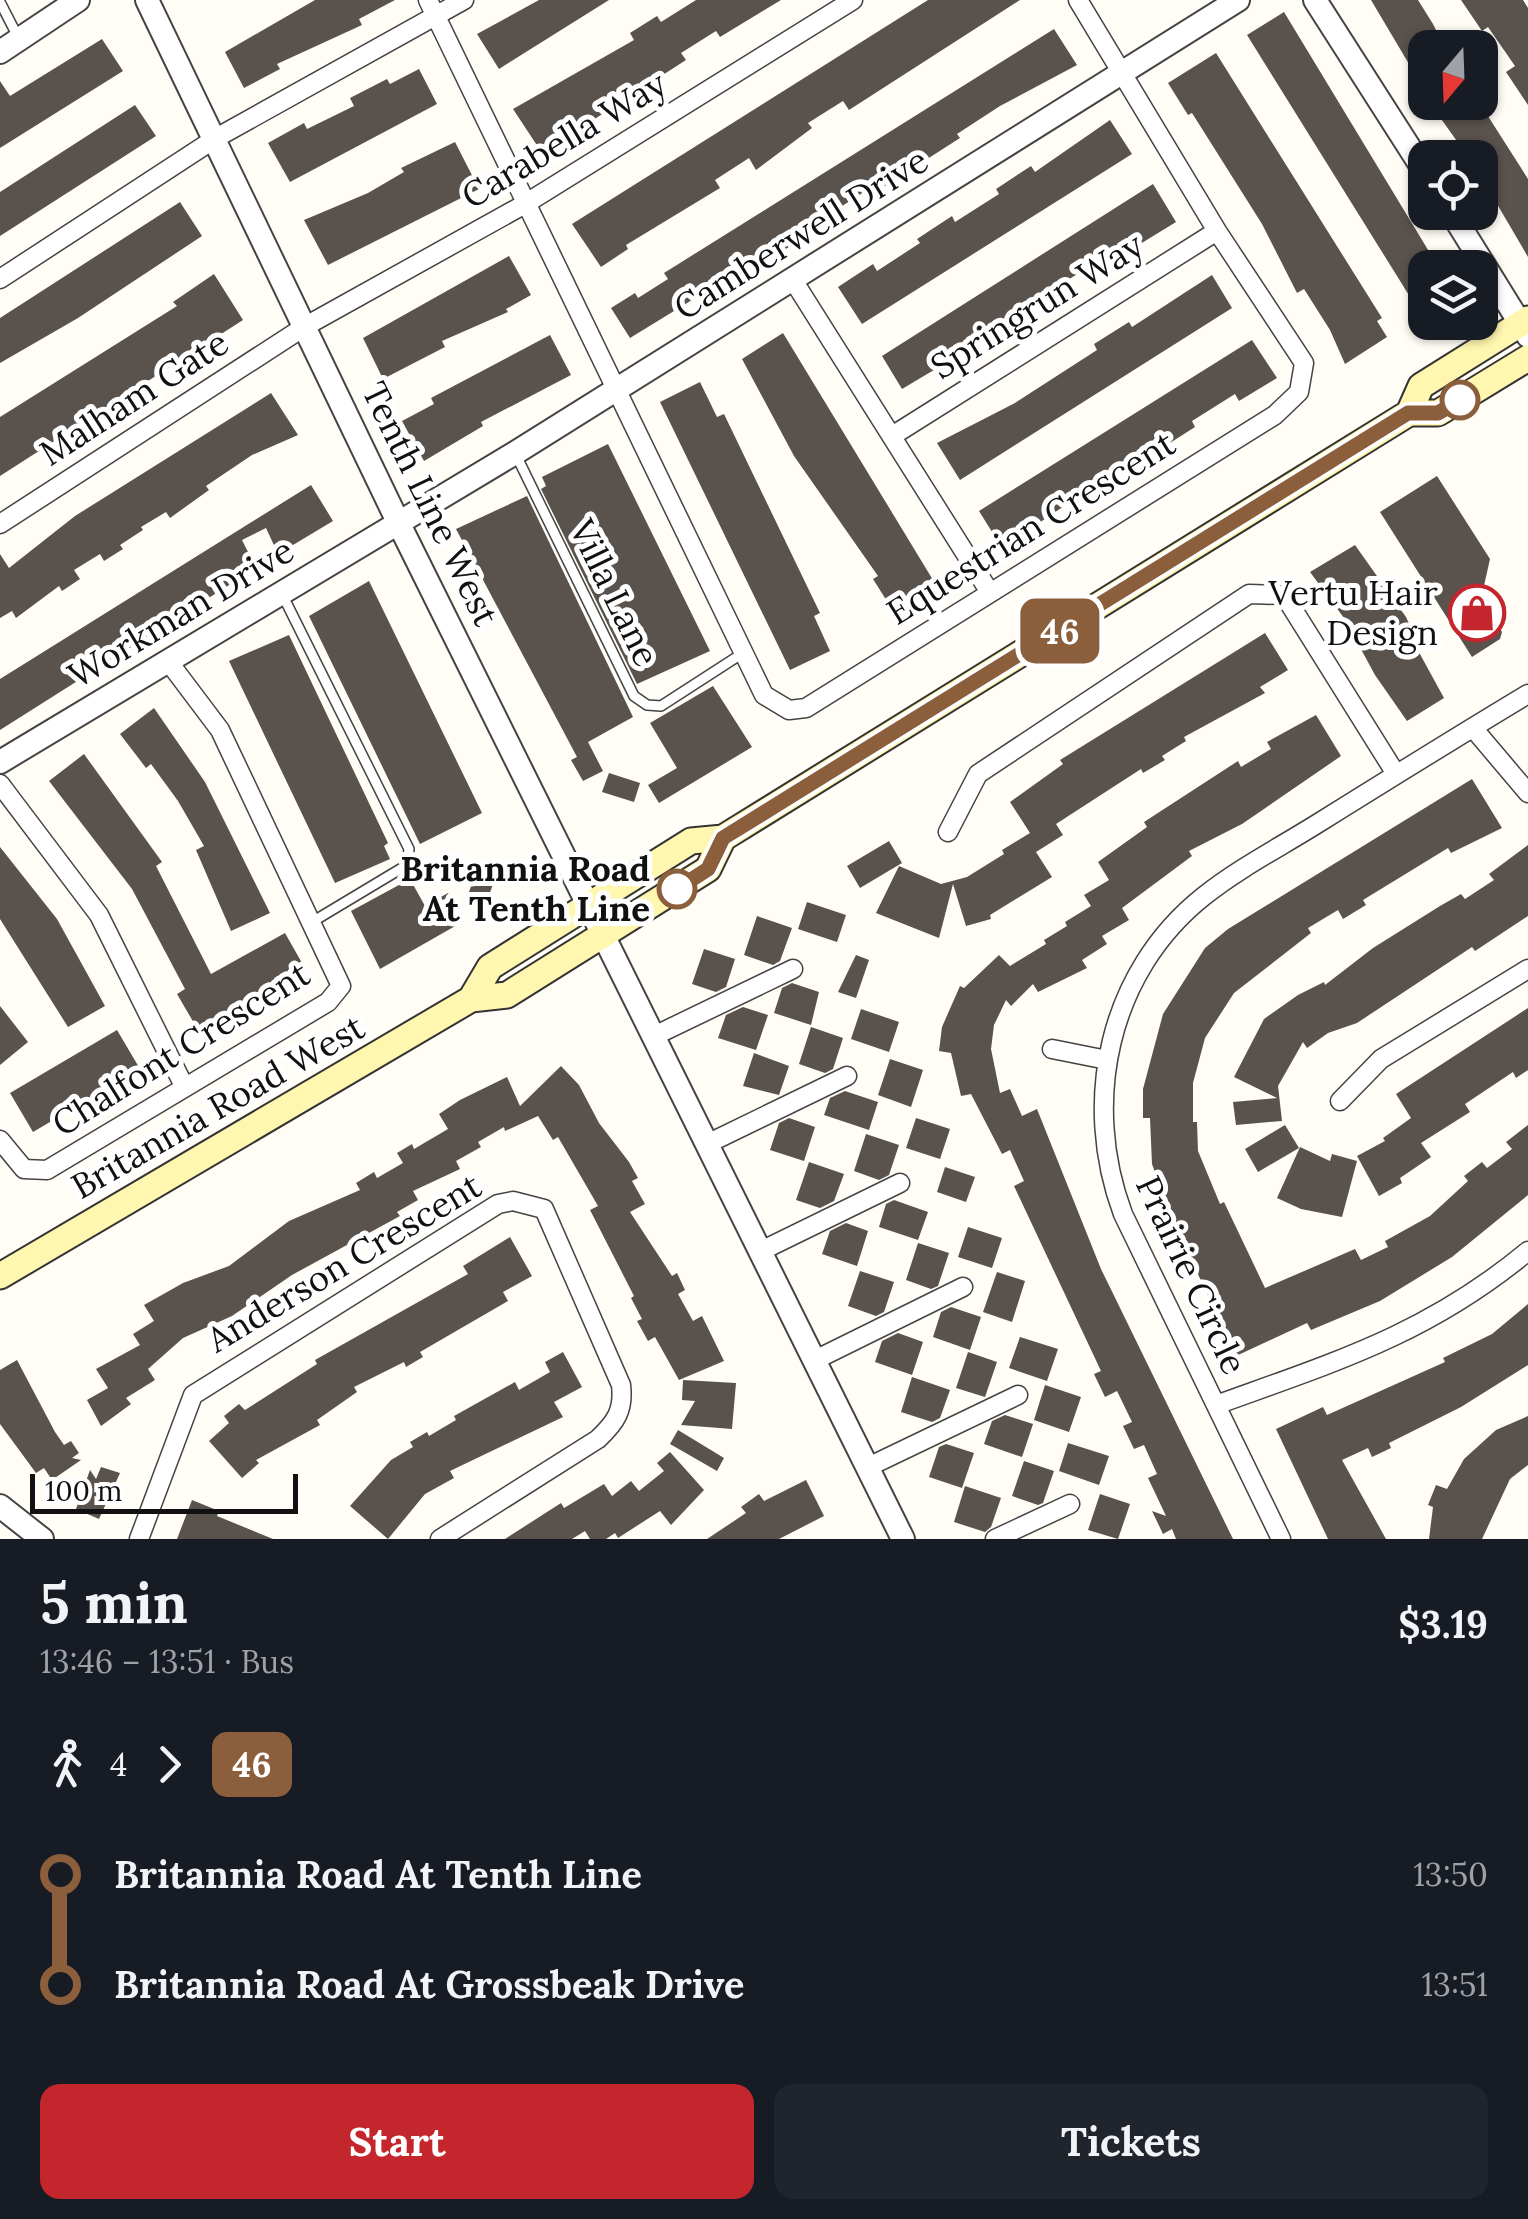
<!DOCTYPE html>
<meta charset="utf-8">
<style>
:root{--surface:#171b24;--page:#20242c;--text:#f1f3f6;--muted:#9ea1a6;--accent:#c4262e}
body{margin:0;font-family:Lora,serif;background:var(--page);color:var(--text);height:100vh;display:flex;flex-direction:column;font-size:38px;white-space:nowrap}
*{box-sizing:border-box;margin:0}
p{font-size:32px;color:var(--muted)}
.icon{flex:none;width:55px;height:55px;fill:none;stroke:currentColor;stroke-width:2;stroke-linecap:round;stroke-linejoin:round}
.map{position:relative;height:1539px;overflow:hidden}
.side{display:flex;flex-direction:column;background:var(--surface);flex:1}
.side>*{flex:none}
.badge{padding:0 20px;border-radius:15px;font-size:35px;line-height:65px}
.needle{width:65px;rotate:199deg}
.fabs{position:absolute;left:1408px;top:30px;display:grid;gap:20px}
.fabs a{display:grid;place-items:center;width:90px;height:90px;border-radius:20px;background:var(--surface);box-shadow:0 2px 8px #0004;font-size:50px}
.scale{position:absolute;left:30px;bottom:25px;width:268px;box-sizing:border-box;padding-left:10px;border:5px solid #111;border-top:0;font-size:28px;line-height:35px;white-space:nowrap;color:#111;-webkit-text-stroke:8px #fff;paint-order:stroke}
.map>.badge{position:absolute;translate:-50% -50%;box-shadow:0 0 0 5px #fff}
.legs{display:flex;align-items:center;gap:15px;height:110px;padding:0 40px;font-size:32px}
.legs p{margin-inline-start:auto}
.overview{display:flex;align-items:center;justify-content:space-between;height:170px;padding:0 40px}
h1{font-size:55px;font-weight:700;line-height:75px}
.primary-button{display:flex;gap:20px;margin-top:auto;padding:20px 40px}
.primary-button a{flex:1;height:115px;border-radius:20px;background:var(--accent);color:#fff;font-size:40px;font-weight:700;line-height:115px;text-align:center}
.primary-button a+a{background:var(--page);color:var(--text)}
ul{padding:0 40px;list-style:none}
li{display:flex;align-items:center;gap:35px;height:110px;font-size:38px}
li i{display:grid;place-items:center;width:15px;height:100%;margin:0 12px;background:currentColor}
li i::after{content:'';width:25px;height:25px;margin:-12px;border:8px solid;border-radius:50%;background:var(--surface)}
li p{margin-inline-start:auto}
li:first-child i{background:linear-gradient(#0000 50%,currentColor 0)}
li:last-child i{background:linear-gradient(currentColor 50%,#0000 0)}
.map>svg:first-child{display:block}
.building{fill:#5a524d}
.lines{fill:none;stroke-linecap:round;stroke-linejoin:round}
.service-casing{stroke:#444;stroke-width:12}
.minor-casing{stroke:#444;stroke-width:21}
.tertiary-casing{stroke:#444;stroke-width:26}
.secondary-casing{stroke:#333;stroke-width:29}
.service{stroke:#fff;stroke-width:9}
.minor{stroke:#fff;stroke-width:18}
.tertiary{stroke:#fff;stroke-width:22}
.secondary{stroke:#fff6b0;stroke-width:25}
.line-1-casing{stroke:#fff;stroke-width:22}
.line-1{stroke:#8b5e3c;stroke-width:15}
.stop-1-dot{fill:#fff;stroke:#8b5e3c;stroke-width:5}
.labels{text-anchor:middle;stroke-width:10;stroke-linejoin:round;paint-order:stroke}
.street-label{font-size:35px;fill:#111;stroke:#fff}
.poi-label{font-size:35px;fill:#111;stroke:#fff;text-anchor:end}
.stop-label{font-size:35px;font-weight:bold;fill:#111;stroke:#fff;text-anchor:end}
</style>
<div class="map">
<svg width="1528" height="1539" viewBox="0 0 1528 1539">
<rect width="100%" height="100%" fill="#fffdf5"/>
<path class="building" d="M315,0H395L359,19L362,25L277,64L280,69L244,88L225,52Z
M539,0H609L499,69L477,34Z
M696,0H781L720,37L716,31L681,53L686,60L542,153L513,109L634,40L630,33L657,16L661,22Z
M928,0H1020L849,110L843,101L808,123L812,128L756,170L749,158L715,180L720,188L626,245L628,249L601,267L572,224Z
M1371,0H1418L1433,24L1445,48H1425V91Z
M1461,0H1523L1528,8V105L1506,72L1515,66L1488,27L1482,31Z
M1284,12L1439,268H1425V321L1247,35Z
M1054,29L1077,65L1000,106L957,134L960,138L885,186L881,181L839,208L842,213L767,261L726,285L723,281L630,338L611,308L635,293L638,298L668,279L664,273Z
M102,39L123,71L0,148V81L10,96Z
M1216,53L1382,318L1377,321L1387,337L1345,364L1330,330L1304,289L1297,293L1262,224L1192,113L1188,115L1168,83Z
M419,69L437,104L290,182L268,143L304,123L307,129L354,106L350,98L387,79L390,84Z
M1429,102H1479L1528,179V257L1480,175V158H1469Z
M135,105L156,136L0,236V192Z
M1110,120L1132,154L862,324L838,287L873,264L877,271L920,243L917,239L952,216L955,222L999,194L996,189L1031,166L1035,172Z
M455,142L479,189L328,265L304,220L368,193L404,172L401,168Z
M1153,184L1176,222L1101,268L1097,262L1053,289L1014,314L1018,320L902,389L882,356Z
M180,202L202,236L78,318L0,363V318Z
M509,256L531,295L506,309L508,312L442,341L445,347L383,379L363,338Z
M214,274L243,320L0,476V417L177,306L173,302Z
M1212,275L1232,308L960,480L937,443L1015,403L1097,350L1094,344L1129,322L1132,327Z
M783,333L933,580L890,606L873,579L878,576L794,456L742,359Z
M550,335L571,375L481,422L483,426L424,461L402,421L434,404L431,398Z
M1252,340L1277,378L1239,401L1235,394L1192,421L1195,427L1159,450L1156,444L1002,548L979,511Z
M700,382L717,417L724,414L820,613L814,616L830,651L790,670L660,402Z
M271,393L298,435L252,455L206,486L209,490L170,518L166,512L141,527L143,530L120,545L123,549L104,561L100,554L74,570L80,579L62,591L59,586L16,618L12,611L0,618V554L9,568L75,516Z
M608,444L710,651L637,684L541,489L546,486L542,477Z
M1437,476L1490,559L1481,599L1502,632L1500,639L1472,657L1380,512Z
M311,485L333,521L278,554L266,528L242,540L256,568L0,730V679Z
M527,496L633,717L588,742L603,771L583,781L571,760L577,757L456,529Z
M1355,545L1406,617L1418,643L1415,645L1444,698L1407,721L1375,675L1344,618L1310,572Z
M369,581L482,813L420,844L309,616Z
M1265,633L1288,670L1260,687L1265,693L1184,737L1186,741L1162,756L1165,760L1143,773L1141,769L1056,824L1063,835L1036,852L1052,877L990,915L991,919L966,926L953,884L939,938L876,913L899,866L941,884L967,877L1004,854L1002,850L1030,833L1010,802L1063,764L1060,760Z
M289,635L388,843L384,846L390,859L335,883L229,661Z
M713,686L752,747L659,803L648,785L677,768L650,723Z
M154,708L205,782L270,913L231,931L196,850L204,846L178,801L151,764L146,768L120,734Z
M1316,715L1341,756L1242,824L1189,851L1192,856L1122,908L1129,920L1102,936L1107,944L1082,960L1087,968L1038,992L1033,984L1011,1006L1006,1000L994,1025L991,1049L1000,1093L1010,1089L1022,1116L1037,1109L1101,1269L1233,1539H1176L1172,1529L1163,1534L1152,1511L1166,1516L1148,1478L1157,1474L1144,1445L1134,1449L1123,1426L1132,1422L1117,1391L1105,1397L1094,1374L1101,1371L1014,1186L1024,1181L1010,1150L1002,1154L971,1094L961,1096L951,1053L939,1051L942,1027L960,986L964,988L999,955L1010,966L1046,944L1044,940L1067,926L1065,922L1091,906L1084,895L1109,880L1098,862L1147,827L1144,822L1238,761L1241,767L1271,749L1267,742Z
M84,754L162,862L156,866L211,974L285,933L306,970L198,1030L177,994L185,989L132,889L49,781Z
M609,773L640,783L634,802L602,792Z
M1472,779L1502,828L1451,853L1448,848L1363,900L1366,905L1343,919L1338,910L1308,928L1311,933L1234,993L1205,1038L1193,1083V1122H1197L1198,1151L1220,1204L1224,1202L1265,1288L1355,1249L1361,1260L1388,1247L1385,1241L1430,1216L1468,1181L1464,1176L1482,1162L1487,1168L1512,1149L1506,1142L1528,1125V1195L1452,1257L1380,1301L1311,1330L1307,1323L1236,1356L1171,1216L1152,1164L1150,1118H1143V1089L1163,1014L1205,948L1228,929Z
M889,841L902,863L860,888L847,866Z
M1528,845V916L1475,951L1472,947L1357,1023L1328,1033L1307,1048L1303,1042L1278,1086L1282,1121L1236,1125L1233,1102L1277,1098L1234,1077L1264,1019L1298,995L1324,982L1325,985L1373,948L1440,906L1461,894L1465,899L1494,880L1489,874Z
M0,847L57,919L105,1006L68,1027L0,919Z
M479,863L498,870L487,901L468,895Z
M410,879L425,906L448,893L464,921L380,969L351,911Z
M807,902L846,915L837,942L798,929Z
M757,916L792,928L780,961L773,965L744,955Z
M704,949L735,959L726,987L716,992L692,984Z
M856,955L869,960L856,998L838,992Z
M792,983L819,992L811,1025L774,1013L782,988Z
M0,1006L28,1042L0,1065Z
M743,1007L768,1015L756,1050L718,1038L726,1015Z
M1528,1008V1070L1516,1078L1513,1072L1465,1104L1470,1112L1421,1143L1431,1157L1400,1178L1402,1183L1379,1196L1357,1156L1385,1141L1383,1138L1411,1118L1396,1094Z
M861,1009L899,1022L889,1052L851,1039Z
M811,1027L843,1038L833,1069L825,1073L799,1064Z
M117,1030L140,1069L33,1132L10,1093Z
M754,1053L789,1066L779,1095L743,1086Z
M890,1059L923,1070L911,1107L878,1095Z
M561,1066L579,1085L599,1123L629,1162L638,1178L632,1181L645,1204L630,1212L672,1276L677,1273L685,1290L678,1294L693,1321L702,1316L724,1361L679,1380L655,1337L648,1341L637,1321L642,1319L631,1298L634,1296L590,1210L598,1206L558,1137L553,1140L538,1116L505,1131L504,1127L478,1142L481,1147L456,1161L460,1169L413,1191L418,1200L397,1212L400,1216L292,1275L232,1316L183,1338L148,1369L155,1380L126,1398L131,1404L101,1426L87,1400L108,1388L96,1369L140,1345L133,1334L154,1321L144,1305L183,1283L229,1266L289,1221L360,1190L356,1183L374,1172L377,1178L403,1163L397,1153L412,1144L414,1149L448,1129L439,1114L460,1100L507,1077L520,1106Z
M845,1091L878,1102L869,1130L824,1115L830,1098Z
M789,1118L815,1127L804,1161L770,1150L779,1123Z
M916,1118L950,1129L940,1159L906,1148Z
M1285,1125L1299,1148L1258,1172L1245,1149Z
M866,1134L899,1145L889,1175L879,1180L854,1171Z
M1300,1147L1330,1161L1332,1154L1357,1161L1342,1217L1301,1209L1277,1198Z
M809,1162L844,1174L834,1201L820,1208L796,1200Z
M945,1167L975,1177L966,1202L937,1192Z
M894,1200L928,1212L918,1240L879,1227L886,1204Z
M846,1223L868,1231L857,1266L822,1254L830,1231Z
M968,1227L1002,1238L992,1268L958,1257Z
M510,1237L532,1276L503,1292L508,1301L420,1352L423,1357L406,1367L404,1362L354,1387L357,1392L317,1420L320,1425L256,1460L259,1463L242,1478L209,1441L229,1423L224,1416L239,1404L245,1410L317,1364L315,1360L468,1274L463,1266Z
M918,1243L949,1253L938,1286L931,1289L906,1280Z
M860,1271L894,1282L884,1312L876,1316L848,1306Z
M997,1272L1025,1281L1012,1322L983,1312Z
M1528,1304V1365L1461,1407L1389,1443L1391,1448L1372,1457L1368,1448L1342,1460L1386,1539H1328L1276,1429L1323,1407L1327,1415L1445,1362L1443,1358L1492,1334Z
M951,1307L981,1317L970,1350L933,1337L941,1312Z
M898,1333L923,1342L912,1375L875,1362L882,1341Z
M1020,1337L1058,1349L1047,1381L1009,1368Z
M563,1352L582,1387L554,1402L563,1417L450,1471L454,1478L425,1494L388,1539L350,1506L391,1460L413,1447L410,1442L427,1432L429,1436L456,1420L454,1416L515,1382L519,1390L550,1372L545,1362Z
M968,1352L997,1362L985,1397L956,1388Z
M17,1360L55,1432L64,1445L71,1441L79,1453L72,1458L81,1460L52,1480L44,1468L36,1473L0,1424V1370Z
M912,1377L950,1390L940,1418L932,1422L901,1412Z
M683,1380L736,1383L732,1429L681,1425L695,1401L682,1400Z
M1045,1385L1081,1397L1069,1432L1034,1420Z
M1005,1415L1033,1424L1022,1457L984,1444L992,1421Z
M1528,1416V1465L1510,1479L1482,1539H1429L1433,1507L1428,1505L1436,1485L1447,1489L1464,1459L1496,1430Z
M678,1430L724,1458L717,1471L670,1444Z
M1068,1443L1109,1456L1099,1485L1059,1471Z
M946,1444L974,1453L962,1488L929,1477L939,1447Z
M670,1452L704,1490L671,1525L660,1511L618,1538L615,1533L606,1539H590L585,1531L572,1539H505L561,1503L564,1508L604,1484L612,1496L631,1481L639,1491L664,1471L657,1463Z
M1024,1461L1054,1471L1043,1503L1038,1505L1012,1496Z
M101,1467L120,1473L99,1519L76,1509L90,1470L96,1479Z
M806,1480L824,1516L779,1539H707L746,1513L741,1507L759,1494L764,1501Z
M965,1486L1001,1498L991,1527L985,1532L954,1522Z
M1100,1494L1130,1504L1118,1539L1088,1530Z
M192,1500L219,1511L217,1516L273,1539H177Z"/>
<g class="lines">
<g class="service-casing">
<path id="service" d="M0,2L19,39
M516,455L634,696L647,705L661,706L743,653
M283,596L409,849L407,865L312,922"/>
</g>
<g class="minor-casing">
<path id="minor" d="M428,0L764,695L789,710L806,708L1275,415L1299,392L1304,363L1217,231L1078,0
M0,279L216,138L464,0
M793,280L989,591
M892,436L1217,231
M0,524L304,327L525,204L853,0
M1473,728L1528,793
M0,784L99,915L184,1086
M948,832L978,774L1249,594L1284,595L1396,774
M654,1036L793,969
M1052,1049L1107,1060
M1340,1101L1381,1059L1528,969
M0,1140L24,1169L47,1170L328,1002L341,986L220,730L168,661
M707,1144L847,1076
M761,1251L900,1183
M815,1360L963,1287
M1216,1405C1335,1362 1428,1334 1528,1251
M868,1467L1018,1395
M139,1539L193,1395L498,1204L513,1201L544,1209L621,1385C624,1410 616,1422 598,1439L440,1539
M995,1539L1070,1504
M1281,1539L1123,1214C1081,1102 1108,972 1204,896C1239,868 1282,846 1320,822C1389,779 1458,736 1528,694"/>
</g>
<g class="tertiary-casing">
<path id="tertiary" d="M147,0L399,524L903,1539
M1315,0L1425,172
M0,52L78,0
M1451,212L1528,336
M0,762L515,453L1238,0
M0,1506L42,1539"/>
</g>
<g class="secondary-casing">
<path id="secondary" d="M1409,413H1438L1528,358
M471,999L490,967L691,841L723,838L1409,413L1421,386L1528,319
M0,1276L471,999L507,995L708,869L723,838"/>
</g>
<use href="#service" class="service"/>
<use href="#minor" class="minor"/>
<use href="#tertiary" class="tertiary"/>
<use href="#secondary" class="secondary"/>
</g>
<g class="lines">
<g class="line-1-casing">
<path id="line-1" d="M677,889L708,869L723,838L1408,413H1438L1460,400"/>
</g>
<use href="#line-1" class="line-1"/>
</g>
<defs>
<g id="shop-ring" transform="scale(2.875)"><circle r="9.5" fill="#fff" stroke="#c4262e" stroke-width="1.5"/><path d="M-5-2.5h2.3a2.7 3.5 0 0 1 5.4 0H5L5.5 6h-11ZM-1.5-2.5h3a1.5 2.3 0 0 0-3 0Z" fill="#c4262e"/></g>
</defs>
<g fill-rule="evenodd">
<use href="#shop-ring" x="1477" y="613"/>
</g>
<g class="stop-1-dot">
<circle cx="1460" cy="400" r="18"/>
<circle cx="677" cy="889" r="18"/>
</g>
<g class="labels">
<g class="street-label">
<text transform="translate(564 140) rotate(-31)" y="12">Carabella Way</text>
<text transform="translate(801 234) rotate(-32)" y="12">Camberwell Drive</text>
<text transform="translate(1037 306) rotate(-32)" y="12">Springrun Way</text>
<text transform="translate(134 398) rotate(-33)" y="12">Malham Gate</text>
<text transform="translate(430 504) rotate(64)" y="12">Tenth Line West</text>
<text transform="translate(1031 528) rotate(-32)" y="12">Equestrian Crescent</text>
<text transform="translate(614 593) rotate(64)" y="12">Villa Lane</text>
<text transform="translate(181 613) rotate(-31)" y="12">Workman Drive</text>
<text transform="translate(181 1049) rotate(-32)" y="12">Chalfont Crescent</text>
<text transform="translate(218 1107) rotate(-30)" y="12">Britannia Road West</text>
<text transform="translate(344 1263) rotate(-31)" y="12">Anderson Crescent</text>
<text transform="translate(1191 1275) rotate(65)" y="12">Prairie Circle</text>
</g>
<g class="poi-label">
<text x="1438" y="605">Vertu Hair<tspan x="1438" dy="40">Design</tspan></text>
</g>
<g class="stop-label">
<text x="650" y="881">Britannia Road<tspan x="650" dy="40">At Tenth Line</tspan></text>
</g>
</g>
</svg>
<div class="fabs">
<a><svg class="needle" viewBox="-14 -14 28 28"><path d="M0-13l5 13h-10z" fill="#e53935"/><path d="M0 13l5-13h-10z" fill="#9ea1a6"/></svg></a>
<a><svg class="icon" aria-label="locate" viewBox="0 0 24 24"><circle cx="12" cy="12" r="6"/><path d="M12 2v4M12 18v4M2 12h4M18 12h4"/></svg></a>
<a><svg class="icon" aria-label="layers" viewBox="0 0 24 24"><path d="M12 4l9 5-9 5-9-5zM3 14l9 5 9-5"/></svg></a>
</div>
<div class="scale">100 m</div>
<b class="badge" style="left:1060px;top:631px;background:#8b5e3c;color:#fff">46</b>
</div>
<section class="side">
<div class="overview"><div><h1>5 min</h1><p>13:46 – 13:51 · Bus</p></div><b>$3.19</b></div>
<div class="legs"><svg class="icon" aria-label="walk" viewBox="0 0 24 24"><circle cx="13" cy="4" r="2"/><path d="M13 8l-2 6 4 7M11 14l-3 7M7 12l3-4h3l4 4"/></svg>4<svg class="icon" aria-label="forward" viewBox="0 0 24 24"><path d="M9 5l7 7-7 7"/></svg><b class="badge" style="background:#8b5e3c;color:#fff">46</b></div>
<ul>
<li><i style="color:#8b5e3c"></i><b>Britannia Road At Tenth Line</b><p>13:50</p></li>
<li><i style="color:#8b5e3c"></i><b>Britannia Road At Grossbeak Drive</b><p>13:51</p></li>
</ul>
<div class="primary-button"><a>Start</a><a>Tickets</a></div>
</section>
